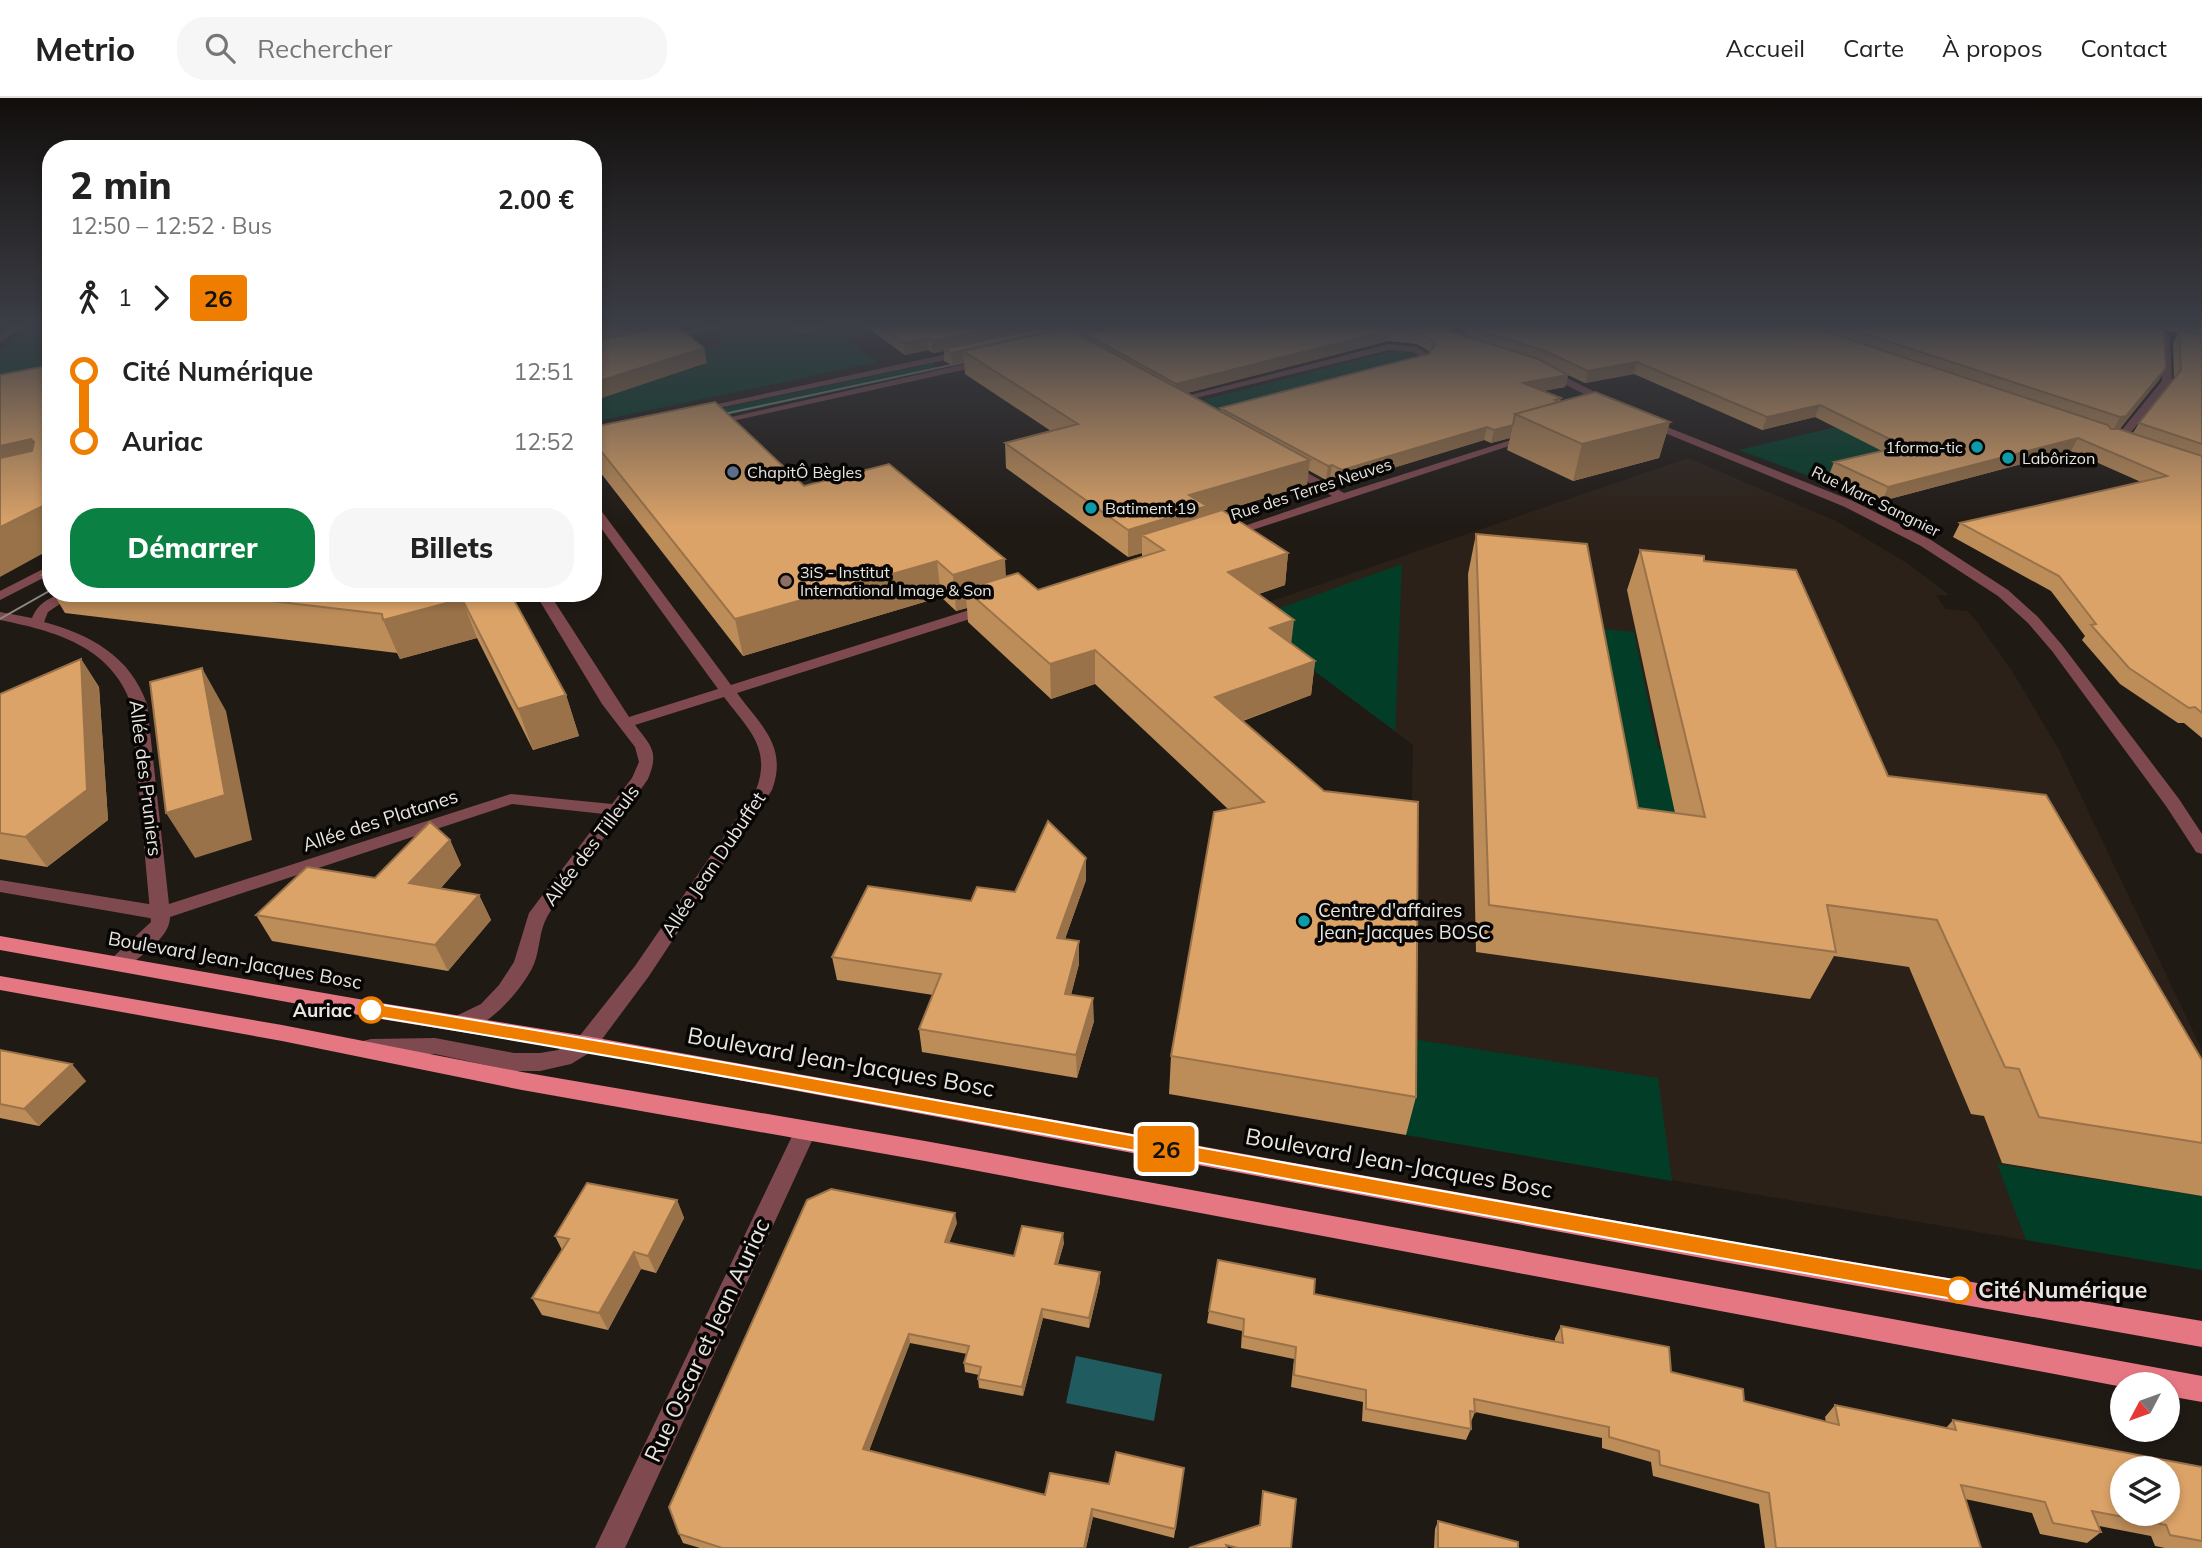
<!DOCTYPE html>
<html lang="fr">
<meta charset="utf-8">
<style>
:root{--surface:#fff;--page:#f6f6f6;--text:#222;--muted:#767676;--line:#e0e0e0;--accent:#0b8043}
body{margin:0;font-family:Mulish,sans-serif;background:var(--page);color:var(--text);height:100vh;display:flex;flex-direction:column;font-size:26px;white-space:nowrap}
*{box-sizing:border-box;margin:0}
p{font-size:23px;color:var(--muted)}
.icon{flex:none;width:38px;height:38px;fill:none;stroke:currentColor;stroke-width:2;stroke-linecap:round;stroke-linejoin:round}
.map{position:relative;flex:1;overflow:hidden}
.drawer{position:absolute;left:42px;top:42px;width:560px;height:462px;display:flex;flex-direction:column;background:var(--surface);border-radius:28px;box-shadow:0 4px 10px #0003}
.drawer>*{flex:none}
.badge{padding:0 14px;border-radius:5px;font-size:24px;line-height:46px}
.needle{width:46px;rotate:229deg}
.tools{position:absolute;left:2110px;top:1274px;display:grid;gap:14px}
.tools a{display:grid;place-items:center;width:70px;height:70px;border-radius:50%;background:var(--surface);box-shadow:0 4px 10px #0003;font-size:35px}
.map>.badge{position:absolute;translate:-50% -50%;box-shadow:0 0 0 4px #fff}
.legs{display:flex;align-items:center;gap:10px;height:77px;padding:0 28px;font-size:23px}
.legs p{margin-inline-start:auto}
.headline{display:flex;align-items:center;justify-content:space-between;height:119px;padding:0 28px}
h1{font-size:38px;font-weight:800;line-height:52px}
.cta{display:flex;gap:14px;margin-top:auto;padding:14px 28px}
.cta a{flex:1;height:80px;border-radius:28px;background:var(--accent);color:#fff;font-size:28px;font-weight:800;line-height:80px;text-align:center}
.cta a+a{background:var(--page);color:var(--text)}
ul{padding:0 28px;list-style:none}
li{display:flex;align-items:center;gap:24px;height:70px;font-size:26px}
li i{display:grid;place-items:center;width:10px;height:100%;margin:0 9px;background:currentColor}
li i::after{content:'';width:18px;height:18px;margin:-9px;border:5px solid;border-radius:50%;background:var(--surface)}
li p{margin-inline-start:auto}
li:first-child i{background:linear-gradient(#0000 50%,currentColor 0)}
li:last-child i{background:linear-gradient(currentColor 50%,#0000 0)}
header{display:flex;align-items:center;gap:42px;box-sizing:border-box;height:98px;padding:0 35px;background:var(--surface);border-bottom:2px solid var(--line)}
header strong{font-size:33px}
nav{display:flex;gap:38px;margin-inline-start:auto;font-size:24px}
.search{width:490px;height:63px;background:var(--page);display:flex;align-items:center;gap:18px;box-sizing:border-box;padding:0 24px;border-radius:28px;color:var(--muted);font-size:26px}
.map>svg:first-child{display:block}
.built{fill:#2c2118}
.green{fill:#023d28}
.water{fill:#205b5f}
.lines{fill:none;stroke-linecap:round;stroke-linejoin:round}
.lane{fill:#7f4a4f;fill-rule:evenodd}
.street{fill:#7f4a4f;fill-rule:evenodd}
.primary{fill:#e57783;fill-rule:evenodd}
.tram{stroke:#8d8883;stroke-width:2}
.wall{fill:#bc8c59;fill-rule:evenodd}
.shaded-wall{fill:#997249}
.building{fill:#dba368;stroke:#997249;stroke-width:2;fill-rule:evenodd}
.line-1{fill:#ee7d00;stroke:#fff;stroke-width:2}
.culture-dot{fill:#0f9aa8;stroke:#070604;stroke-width:2.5}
.service-dot{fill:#5c6f8a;stroke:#070604;stroke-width:2.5}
.education-dot{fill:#8d6e63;stroke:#070604;stroke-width:2.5}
.stop-1-dot{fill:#fff;stroke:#ee7d00;stroke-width:3.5}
.labels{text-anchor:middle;stroke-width:7;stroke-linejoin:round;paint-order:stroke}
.far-poi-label{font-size:16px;fill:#e9e5e1;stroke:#070604;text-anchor:start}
.far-street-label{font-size:16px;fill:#e9e5e1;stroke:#070604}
.street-label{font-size:19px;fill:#e9e5e1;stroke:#070604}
.poi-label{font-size:19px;fill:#e9e5e1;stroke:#070604;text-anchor:start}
.stop-label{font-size:19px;font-weight:bold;fill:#e9e5e1;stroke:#070604;text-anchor:end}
.near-street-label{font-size:23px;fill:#e9e5e1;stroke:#070604}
.near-stop-label{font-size:23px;font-weight:bold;fill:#e9e5e1;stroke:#070604;text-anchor:start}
</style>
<header>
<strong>Metrio</strong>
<div class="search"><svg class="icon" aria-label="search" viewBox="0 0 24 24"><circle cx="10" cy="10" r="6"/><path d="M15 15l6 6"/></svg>Rechercher</div>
<nav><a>Accueil</a><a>Carte</a><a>À propos</a><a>Contact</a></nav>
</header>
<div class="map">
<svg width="2202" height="1450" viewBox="0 0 2202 1450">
<rect width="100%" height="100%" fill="#201a15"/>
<path class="built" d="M1688,360L1836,423L1907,465L1949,497H1936L1945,511L1967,513L1974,520L2012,573L2059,652L2202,952V1172L1406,1037L1413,647L1237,515Z"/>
<path class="green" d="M38,226H51V286L0,295V252Z
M755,226H823L878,264L593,324V303L704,267L688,255L717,249L722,242L758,234L749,228Z
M1397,252L1415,256L1416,259L1220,311L1223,313L1213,316L1188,302H1203Z
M933,265L941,271L603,344L598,337Z
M1912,311L1973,362L1997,372L1977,378L1923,355L1814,380L1739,352Z
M1402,466L1395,633L1246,522Z
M1586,529L1634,534L1658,651L1738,661L1672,701L1686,765L1622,756Z
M1406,940L1658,980L1672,1083L1406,1037Z
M1997,1066L2202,1098V1172L2026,1142Z"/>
<path class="water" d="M1076,1258L1162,1276L1154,1323L1066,1305Z"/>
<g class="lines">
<path class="lane" d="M1389,246L1417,249L1431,257L1426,265L1410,270L1405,267L1407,265L1421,258L1412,254L1389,252L1172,306L1167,303Z
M0,782L161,808L168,810L171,815L168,820L161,822L0,794Z"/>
<path class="street" d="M16,226H26L0,244V237Z
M715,226H732L665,243L660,240Z
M1468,226H1477L1467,237L1449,242V238L1461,233Z
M2165,236L2170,239L2172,283L2129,337L2104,341V337L2121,333L2162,283L2160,239Z
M966,252L971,255L969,257L695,315L690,312Z
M987,261L990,262V266L710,328L705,325Z
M1547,270L1613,303L1614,305L1605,307L1543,275L1542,273Z
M1647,321L1853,403L1931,442L2008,492L2038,519L2062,547L2179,701L2202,736V756L2196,754L2166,708L2052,553L2028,525L1998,498L1921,448L1845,409L1643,326V322Z
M1527,337L1537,339L1231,439L1227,440L1221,436L1332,398L1283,370V366H1291L1344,395Z
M593,406L597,407L731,587L985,507L990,506L997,510L995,513L737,595C761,628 788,648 772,692L649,878L594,952L571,966L540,973H514L435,956L371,957L363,955L360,949L363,943L371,941L435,940L514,955H540L558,952L578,940L635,868L756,692C772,650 748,631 724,599L635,627C652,649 659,654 648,681C617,727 575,771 547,819C539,833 540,851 534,866C524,890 481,941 452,932L449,926L452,920L481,906L499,887L514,864L529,815L604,716L512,706L170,819C170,840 140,858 125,871L118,873L111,871L108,866L111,861L151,824L131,606C111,548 54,533 0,522V514L32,520C39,502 57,495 76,495L48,514L44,524C91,537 130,558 147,606L169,806L511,696L612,706L632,680L639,664L635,649L602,606L535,495H549L629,619L718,591L593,419Z
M51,467V476L0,502V493Z
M805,1025L813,1027L816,1034L625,1450H595L794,1034L797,1027Z"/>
<path class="primary" d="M0,838L387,906L586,938L1729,1143L2202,1223V1249L1729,1165L586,954L387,922L0,852Z
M0,878L282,927L522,974L925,1043L2202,1278V1304L2168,1298V1286H2123V1289L925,1063L522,992L282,943L0,892Z"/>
<path class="tram" d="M710,319L970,263
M0,521L51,492"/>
</g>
<path class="wall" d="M789,226H829L802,235Z
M862,226H1463L1452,234L1466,238L1468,229L1471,226H2202V640L2184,625H2178L2120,586L2082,542L2085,538L2051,493L1953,439L1960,425L2141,384L2071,353L1882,403L1829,377L1834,364L1882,353L1815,319L1762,332L1634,276L1585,285L1568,277L1565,289L1543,293L1561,300L1560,304L1670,324L1659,360L1573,383L1507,352L1510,340L1491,345L1484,342L1341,386L1330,380L1326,382L1308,372L1307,387L1222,413L1288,455L1285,487L1259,496L1291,545L1315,563L1311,597L1243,623L1416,999L1406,1037L1169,996L1171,958L1228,711L1095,586L1051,601L968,524L967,510L956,513L941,499L743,558L593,365V329L804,388L1006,478L1038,492L1142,459V455L1128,459L1006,370L1005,345L1051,333L965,276L964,264L952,267L944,263V253L933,255L928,252L905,257ZM2164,232L2178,235L2173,245L2174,281L2139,325L2133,335L2119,331L2159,282ZM1388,243L1417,246L1430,254L1429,256L1220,310V313L1187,295Z
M1476,436L1638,710L1675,715L1627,492L1640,452L1704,463L2202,1045V1098L2002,1065L1984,1018L1971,1016L1909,869L1834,858L1810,901L1476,854L1468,476Z
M51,472V491L42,477Z
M53,495H510L566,597L579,638L533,652L477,540L400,561L397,555L65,515Z
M81,561L99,589L108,722L47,769L0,761V596Z
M450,742L461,767L441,790L479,797L491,822L448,873L272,843L256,817L375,780Z
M1086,760V782L1065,841L1079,843V866L1071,897L1094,923L1077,980L922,954L919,931L933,897L837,882L832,859L971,803L1015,794Z
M0,952L86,983L39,1028L0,1020Z
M677,1102L684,1120L656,1175L641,1171L608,1232L542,1217L532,1200L562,1152L555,1138Z
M957,1125L949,1145L1014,1158L1064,1145L1058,1166L1100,1184L1089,1230L1043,1220L1023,1298L979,1290L978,1281L979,1277L965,1274L964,1265L967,1256L910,1245L869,1353L1045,1397L1109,1386L1184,1370L1174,1440L1093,1419L1086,1450H700L683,1445L679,1436Z
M1314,1196L1555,1243V1240L1561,1228L1744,1303L1826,1324L1825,1319L1835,1307L1946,1330L1953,1322L2202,1369V1450H2165L2155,1448L2151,1438L2099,1428L2101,1434L2087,1445L2040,1436L2032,1415L1965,1401L1981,1450H1765L1759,1406L1653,1378L1651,1364L1602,1350V1340L1475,1314L1471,1324V1331L1466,1342L1362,1323L1363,1304L1291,1289L1294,1261L1241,1250L1242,1233L1207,1225L1209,1213Z
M1438,1423L1518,1450H1434L1435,1431Z"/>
<path class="shaded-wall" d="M629,226H666L667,234L593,250V234Z
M801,226H829L802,235Z
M1016,226H1071L944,251V253L933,255L932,243Z
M1083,226H1135L977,262L963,253L964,264L952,267L951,255Z
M1451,226H1463L1450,235Z
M1390,232L1388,243L1176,298V286Z
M927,240L928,252L905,257L904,245Z
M704,250L707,265L593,303V285Z
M1637,264L1634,276L1585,285L1588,273Z
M2166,270L2159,282L2120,331L2113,332L2120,319Z
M1568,277L1565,289L1521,297L1523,285Z
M1820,307L1815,319L1762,332L1767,319Z
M1670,324L1659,360L1573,383L1582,346Z
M1513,327L1510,340L1491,345L1494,332Z
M1487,329L1484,342L1341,386L1342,372Z
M2078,340L2071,353L1882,403L1888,389Z
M31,341L50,375L0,387V348Z
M1310,362L1307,387L1142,437V455L1128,459V432L1189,397Z
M1332,367L1330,380L1326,382L1328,368Z
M51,404V451L0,479V429Z
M1288,455L1285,487L1226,507L1228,474Z
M1005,461L1007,497L965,491L967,510L956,513L953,477Z
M937,463L941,499L743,558L735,521Z
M462,501L477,540L400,561L383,522Z
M1294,522L1290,556L1270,530Z
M1095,552V586L1051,601L1050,566Z
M81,561L99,589L108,722L47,769L25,739Z
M1315,563L1311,597L1212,634L1215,599Z
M202,570L226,613L252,742L195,760L166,715Z
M566,597L579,638L533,652L518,611Z
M450,742L461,767L422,811L409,785Z
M1086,760V782L1057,863V840Z
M479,797L491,822L448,873L435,847Z
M1079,843V866L1065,919V896Z
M1093,900L1094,923L1077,980L1076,957Z
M72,966L86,983L39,1028L24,1011Z
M677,1102L684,1120L656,1175L648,1158Z
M955,1115L957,1125L946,1153L945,1144Z
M1063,1135L1064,1145L1055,1175V1166Z
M634,1154L641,1171L608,1232L599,1215Z
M1100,1174V1184L1089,1230V1220Z
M1042,1211L1043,1220L1023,1298L1022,1289Z
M909,1236L910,1245L866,1360L863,1351Z
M1092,1411L1093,1419L1086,1450H1084Z"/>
<path class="building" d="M593,226H629L593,234Z
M674,226L704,250L593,285V244Z
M877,226H1016L932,243L927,240L904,245Z
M1061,226H1083L951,255L944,251Z
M1128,226H1428L1538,261L1568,277L1523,285L1561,300L1555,302L1559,304L1515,316L1513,327L1494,332L1487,329L1342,372L1332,367L1328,368L1220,310L1429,256L1435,247L1434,243L1419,235L1390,232L1176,286L1085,236Z
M1471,226H1803L2108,327L2111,331H2119L2202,358V615L2195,609L2189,610L2129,570L2091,527L2096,526L2059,478L1960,425L2167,378L2078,340L1888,389L1834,364L1904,348L1820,307L1767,319L1637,264L1588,273L1545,253L1468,229Z
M1835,226H2139L2164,231L2166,270L2126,318L2120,319Z
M1067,230L1310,362L1189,397L1207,408L1128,432L1005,345L1078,326L963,253Z
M2179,233L2202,237V346L2139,325L2181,272Z
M51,267V404L0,429V360L32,353L34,344L31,341L0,348V277Z
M1595,294L1670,324L1582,346L1515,316Z
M715,304L804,388L889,366L1005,461L953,477L937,463L735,521L593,343V329Z
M1222,412L1288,455L1228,474L1294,522L1270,530L1315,563L1215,599L1324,693L1418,704L1416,999L1171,958L1214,714L1264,704L1095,552L1050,566L965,491L1018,475L1038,492L1164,452L1142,437Z
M1476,436L1587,446L1638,710L1705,719L1640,452L1704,458V463L1796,472L1888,678L2046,697L2202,962V1045L2039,1019L2019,971L2005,969L1937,822L1827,807L1836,854L1489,807Z
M51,472V478L42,477Z
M203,495H510L566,597L518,611L462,501L383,522L382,516Z
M81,561L87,692L25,739L0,735V596Z
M202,570L225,697L166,715L150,584Z
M1048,723L1086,760L1057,840L1079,843L1065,896L1093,900L1076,957L919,931L941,876L832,859L868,788L971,803L977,789L1015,794Z
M430,724L450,742L409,785L479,797L435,847L256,817L307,769L375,780Z
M0,952L72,966L24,1011L0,1006Z
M587,1085L677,1102L648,1158L634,1154L599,1215L532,1200L569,1141L555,1138Z
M831,1091L955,1115L945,1144L1014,1158L1022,1128L1063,1135L1055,1166L1100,1174L1089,1220L1042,1211L1022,1289L978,1281L981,1269L964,1265L969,1248L909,1236L863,1351L1045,1397L1050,1375L1109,1386L1116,1354L1184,1370L1175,1431L1092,1411L1084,1450H722L679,1436L669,1409L807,1102Z
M1218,1162L1315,1181L1314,1196L1525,1238L1563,1245L1561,1228L1669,1249L1671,1274L1743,1291L1744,1303L1839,1327L1835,1307L1956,1332L1953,1322L2202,1369V1443L2170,1437L2166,1427L2092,1413L2101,1434L2053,1425L2045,1404L1961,1387L1981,1450H1776L1769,1395L1660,1367L1659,1353L1609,1339V1329L1474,1301L1475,1314L1470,1313L1471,1331L1366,1311V1292L1294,1277L1296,1249L1243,1238L1244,1221L1209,1213ZM2123,1370H2168V1416H2123Z
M1263,1393L1296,1401L1291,1450H1238L1226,1447L1227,1450H1189L1260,1427Z
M1438,1423L1518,1444V1450H1438Z"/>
<linearGradient id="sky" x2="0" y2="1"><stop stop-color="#120e0c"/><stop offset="0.53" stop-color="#3c3e46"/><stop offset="1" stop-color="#3c3e46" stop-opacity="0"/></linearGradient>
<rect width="2202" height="429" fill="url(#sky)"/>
<path class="line-1" d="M371,905C902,991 1429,1095 1959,1183L1966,1186L1969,1192L1966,1199L1959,1202C1429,1111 902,1005 371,918L363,912Z"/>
<g class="culture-dot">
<circle cx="1977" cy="349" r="7"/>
<circle cx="2008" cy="360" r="7"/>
<circle cx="1091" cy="410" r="7"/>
<circle cx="1304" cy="823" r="7"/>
</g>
<circle class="service-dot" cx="733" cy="374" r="7"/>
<circle class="education-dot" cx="786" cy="483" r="7"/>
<g class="stop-1-dot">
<circle cx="371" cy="912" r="12"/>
<circle cx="1959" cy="1192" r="12"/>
</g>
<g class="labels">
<g class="far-poi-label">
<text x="1963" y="355" text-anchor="end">1forma-tic</text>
<text x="2022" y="366">Labôrizon</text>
<text x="747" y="380">ChapitÔ Bègles</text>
<text x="1105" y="416">Batiment 19</text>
<text x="800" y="480">3iS - Institut<tspan x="800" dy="18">International Image &amp; Son</tspan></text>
</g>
<g class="far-street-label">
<text transform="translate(1311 391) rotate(-18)" y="6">Rue des Terres Neuves</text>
<text transform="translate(1876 403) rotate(26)" y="6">Rue Marc Sangnier</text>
</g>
<g class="street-label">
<text transform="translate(146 680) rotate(83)" y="7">Allée des Pruniers</text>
<text transform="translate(380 722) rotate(-18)" y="7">Allée des Platanes</text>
<text transform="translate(591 747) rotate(-53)" y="7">Allée des Tilleuls</text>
<text transform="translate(713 766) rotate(-56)" y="7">Allée Jean Dubuffet</text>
<text transform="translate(235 862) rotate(10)" y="7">Boulevard Jean-Jacques Bosc</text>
</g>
<g class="poi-label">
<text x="1318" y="819">Centre d'affaires<tspan x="1318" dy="22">Jean-Jacques BOSC</tspan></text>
</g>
<g class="stop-label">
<text x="352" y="919">Auriac</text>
</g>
<g class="near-street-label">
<text transform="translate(841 964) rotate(10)" y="8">Boulevard Jean-Jacques Bosc</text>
<text transform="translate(1399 1065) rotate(10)" y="8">Boulevard Jean-Jacques Bosc</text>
<text transform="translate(707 1242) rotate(-65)" y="8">Rue Oscar et Jean Auriac</text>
</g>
<g class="near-stop-label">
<text x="1978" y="1200">Cité Numérique</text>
</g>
</g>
</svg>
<div class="tools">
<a><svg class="needle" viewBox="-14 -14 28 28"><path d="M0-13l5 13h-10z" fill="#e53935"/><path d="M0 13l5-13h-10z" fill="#767676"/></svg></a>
<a><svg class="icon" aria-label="layers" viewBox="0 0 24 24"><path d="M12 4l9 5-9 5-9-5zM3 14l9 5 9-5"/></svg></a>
</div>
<b class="badge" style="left:1166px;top:1051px;background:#ee7d00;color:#111">26</b>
<section class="drawer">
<div class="headline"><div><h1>2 min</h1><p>12:50 – 12:52 · Bus</p></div><b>2.00 €</b></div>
<div class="legs"><svg class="icon" aria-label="walk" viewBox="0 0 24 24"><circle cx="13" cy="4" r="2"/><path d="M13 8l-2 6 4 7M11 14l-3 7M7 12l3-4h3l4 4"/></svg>1<svg class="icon" aria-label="forward" viewBox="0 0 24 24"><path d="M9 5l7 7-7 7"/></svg><b class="badge" style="background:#ee7d00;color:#111">26</b></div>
<ul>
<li><i style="color:#ee7d00"></i><b>Cité Numérique</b><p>12:51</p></li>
<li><i style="color:#ee7d00"></i><b>Auriac</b><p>12:52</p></li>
</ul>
<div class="cta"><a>Démarrer</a><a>Billets</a></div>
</section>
</div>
